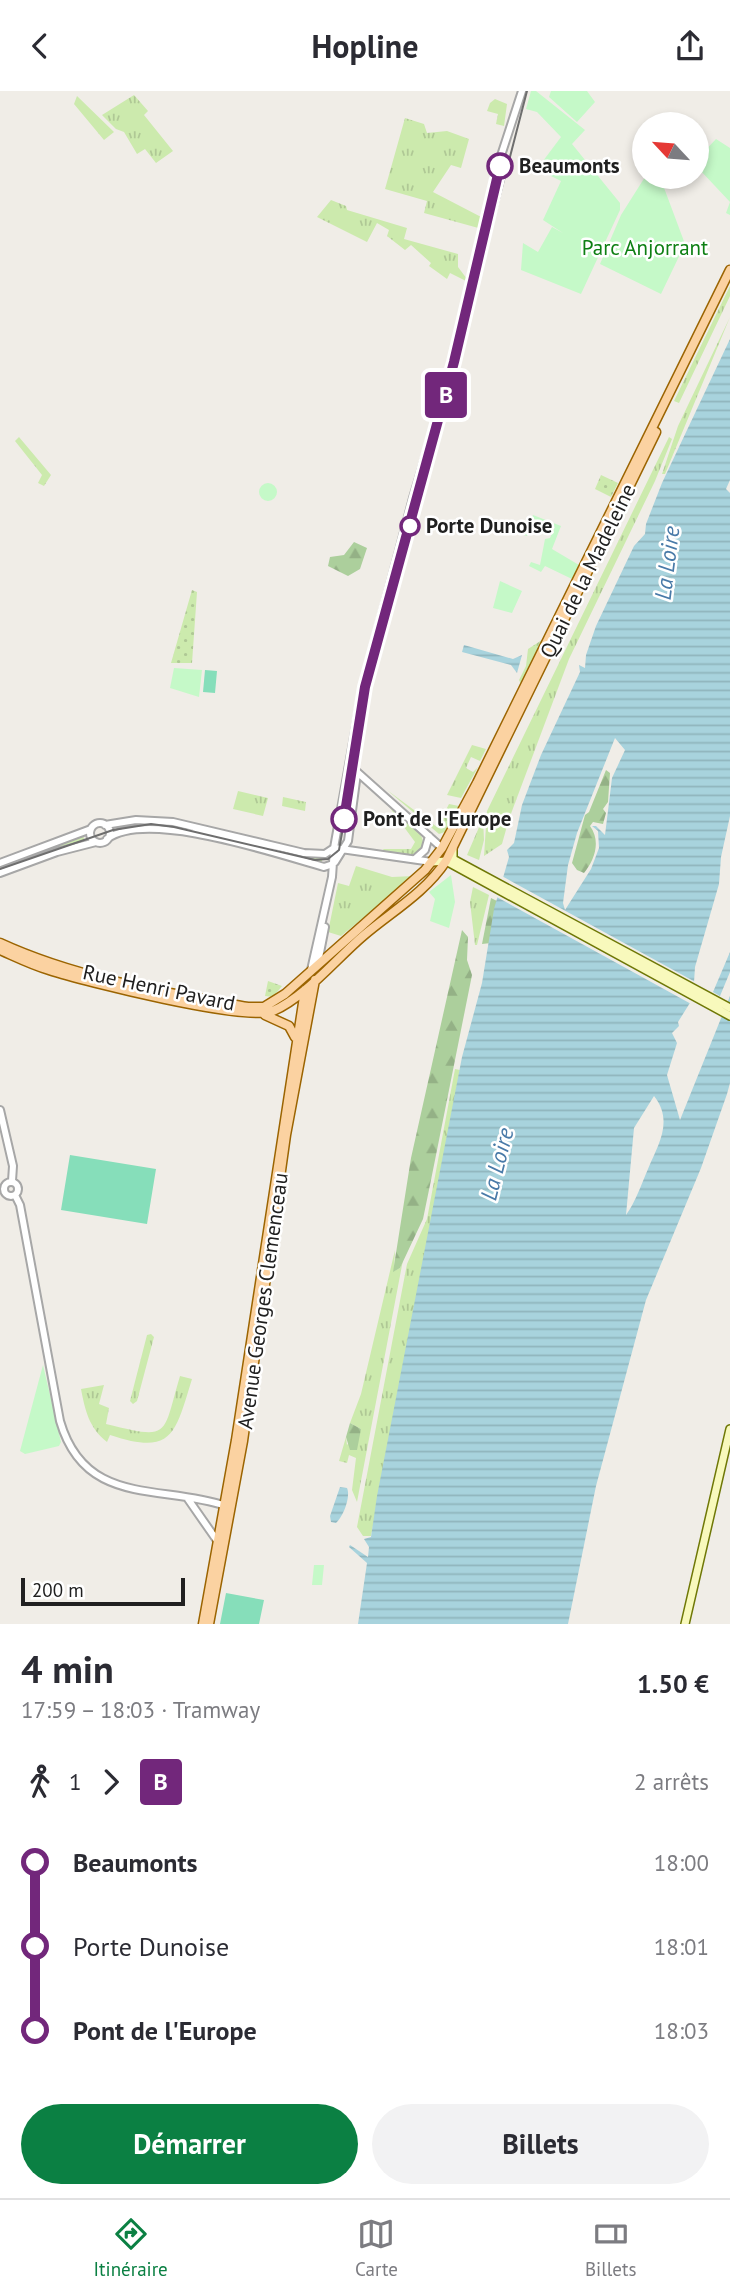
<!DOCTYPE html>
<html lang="fr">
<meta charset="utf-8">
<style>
:root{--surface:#fff;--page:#f2f2f3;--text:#2b2b33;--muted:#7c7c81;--line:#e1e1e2;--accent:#0b8043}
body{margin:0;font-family:"PT Sans",sans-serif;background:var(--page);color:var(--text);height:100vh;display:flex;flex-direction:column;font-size:26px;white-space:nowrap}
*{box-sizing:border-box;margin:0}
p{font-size:23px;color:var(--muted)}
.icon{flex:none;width:38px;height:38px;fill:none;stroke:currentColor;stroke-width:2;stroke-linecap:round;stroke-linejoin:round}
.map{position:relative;height:1533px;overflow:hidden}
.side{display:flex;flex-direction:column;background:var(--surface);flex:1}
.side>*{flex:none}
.badge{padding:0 14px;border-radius:5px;font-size:24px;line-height:46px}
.needle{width:46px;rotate:296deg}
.fabs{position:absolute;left:632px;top:21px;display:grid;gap:14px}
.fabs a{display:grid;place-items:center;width:77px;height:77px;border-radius:50%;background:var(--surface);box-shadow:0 4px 10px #0003;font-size:35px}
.scale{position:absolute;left:21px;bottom:18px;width:164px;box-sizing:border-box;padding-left:7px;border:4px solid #202020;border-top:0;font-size:19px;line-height:24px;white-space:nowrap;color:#202020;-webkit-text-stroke:5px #fff;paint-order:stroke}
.map>.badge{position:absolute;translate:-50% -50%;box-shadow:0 0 0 4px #fff}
.legs{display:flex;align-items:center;gap:10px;height:77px;padding:0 21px;font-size:23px}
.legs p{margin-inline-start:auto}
.overview{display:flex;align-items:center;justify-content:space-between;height:119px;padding:0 21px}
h1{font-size:38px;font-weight:700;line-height:52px}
.primary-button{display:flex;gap:14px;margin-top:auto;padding:14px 21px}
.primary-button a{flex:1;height:80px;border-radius:42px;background:var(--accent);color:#fff;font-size:28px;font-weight:700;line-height:80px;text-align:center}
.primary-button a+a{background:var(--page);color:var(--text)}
ul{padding:0 21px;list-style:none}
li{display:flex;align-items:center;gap:24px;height:84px;font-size:26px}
li i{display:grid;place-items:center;width:10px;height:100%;margin:0 9px;background:currentColor}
li i::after{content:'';width:18px;height:18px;margin:-9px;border:5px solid;border-radius:50%;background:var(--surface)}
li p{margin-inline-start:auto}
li:first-child i{background:linear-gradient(#0000 50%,currentColor 0)}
li:last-child i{background:linear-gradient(currentColor 50%,#0000 0)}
header{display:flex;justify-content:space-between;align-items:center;height:91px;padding:0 21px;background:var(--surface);font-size:32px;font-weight:700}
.tabs{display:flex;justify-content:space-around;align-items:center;height:98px;border-top:2px solid var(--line);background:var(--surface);font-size:19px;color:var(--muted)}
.tabs a{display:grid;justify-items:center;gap:4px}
.tabs .on{color:var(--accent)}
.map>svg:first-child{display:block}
.grass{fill:url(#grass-tufts)}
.forest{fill:url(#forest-firs)}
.park{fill:#c5f9c8}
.garden{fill:url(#garden-dots)}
.pitch{fill:#86deba}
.water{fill:url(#water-rules);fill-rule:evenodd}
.pier{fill:#f0ede7}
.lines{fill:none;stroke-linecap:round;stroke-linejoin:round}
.tertiary-casing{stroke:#a7a7a7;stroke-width:10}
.secondary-casing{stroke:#6f7806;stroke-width:10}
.primary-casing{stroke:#9b6401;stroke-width:11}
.tertiary{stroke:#fff;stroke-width:6}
.secondary{stroke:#f8f9bc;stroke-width:7}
.primary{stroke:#fbd2a1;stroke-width:8}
.tram{stroke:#6e6e6e;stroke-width:2}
.line-1-casing{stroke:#fff;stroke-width:16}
.line-1{stroke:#72277b;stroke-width:10}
.stop-1-dot{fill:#fff;stroke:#72277b;stroke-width:3.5}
.labels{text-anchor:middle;stroke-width:5;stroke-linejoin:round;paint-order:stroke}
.stop-label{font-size:21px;font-weight:bold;fill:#202020;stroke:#fff;text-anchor:start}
.park-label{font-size:21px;fill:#0d7f13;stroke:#fff}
.street-label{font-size:21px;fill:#202020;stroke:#fff}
.water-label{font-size:23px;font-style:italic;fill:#497aa8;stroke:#fff}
</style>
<header><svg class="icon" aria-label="back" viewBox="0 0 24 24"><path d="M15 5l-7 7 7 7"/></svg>Hopline<svg class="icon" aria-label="share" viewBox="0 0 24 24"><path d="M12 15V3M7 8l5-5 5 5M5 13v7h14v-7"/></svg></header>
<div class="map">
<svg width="730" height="1533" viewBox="0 0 730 1533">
<defs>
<pattern id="grass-tufts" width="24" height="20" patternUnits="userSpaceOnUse" patternTransform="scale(1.75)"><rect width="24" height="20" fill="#cceaad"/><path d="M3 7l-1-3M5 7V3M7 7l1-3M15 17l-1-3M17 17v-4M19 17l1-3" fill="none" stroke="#afc895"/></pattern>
<pattern id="forest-firs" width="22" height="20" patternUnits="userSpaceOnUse" patternTransform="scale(1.75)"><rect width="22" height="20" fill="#accf9c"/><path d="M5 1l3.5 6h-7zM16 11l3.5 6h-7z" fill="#94b186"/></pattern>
<pattern id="garden-dots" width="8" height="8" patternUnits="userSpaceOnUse" patternTransform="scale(1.75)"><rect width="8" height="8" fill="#cceaad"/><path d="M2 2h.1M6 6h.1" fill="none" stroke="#afc895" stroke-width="1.8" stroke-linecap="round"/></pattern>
<pattern id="water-rules" width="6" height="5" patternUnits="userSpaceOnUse" patternTransform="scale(1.75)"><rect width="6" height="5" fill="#a8d3dd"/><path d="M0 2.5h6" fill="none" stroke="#90b5bd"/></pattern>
</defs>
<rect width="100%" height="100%" fill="#f0ede7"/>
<path class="grass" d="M134,4L148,20L144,24L173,60L156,72L145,58L137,63L124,41L116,38L102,24Z
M77,5L114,41L104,49L74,13Z
M495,8L507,13L504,35L496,33L498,23L487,20L490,12Z
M405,27L424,33L427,42L447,40L469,48L461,77L451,74L433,101L485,128L482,138L424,122L427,110L385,98Z
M331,109L346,115L347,119L407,137L404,148L458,163V176L470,192L450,182L447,188L429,175L431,172L411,154L405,159L387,145L389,139L377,132L367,151L317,126Z
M730,195V205L679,312L674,310Z
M730,226L665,383H662L678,335Z
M19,346L51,384L44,395L38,392L42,384L15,350Z
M669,346L672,348L655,390L569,568L509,728L502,753L484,765L487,720Z
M542,549L521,593L519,589L526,575L528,558Z
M472,654L486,658L480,670L471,666L466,677L473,681L478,676L461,707L447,704Z
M387,699L437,736L449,713L459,715L445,741L439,743Z
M238,700L268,707L263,725L233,718Z
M283,706L306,711L305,720L282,715Z
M390,717C403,729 438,746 416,764L384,760L383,758H411L415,751Z
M483,727L484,749L479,769L467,764Z
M160,731L322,765V773C268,761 169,726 118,740L116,733Z
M83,744L85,751L0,779V774Z
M356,775L392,786L414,785L341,845L328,841L338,792L349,795Z
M473,796L489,804L477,854H475L470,811Z
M455,978L460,979L371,1445H363L357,1436L407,1173L427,1128Z
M395,1159L394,1180L400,1177L403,1169L357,1411L352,1399L356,1367L349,1364L347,1372L339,1370L346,1346L347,1354L361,1338L350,1332L361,1303Z
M151,1243L154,1246L137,1310L133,1313L130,1310L147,1244Z
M180,1285L192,1288C175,1343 173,1365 110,1344L107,1351C89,1337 85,1319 81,1298L104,1294L99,1313L109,1317L106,1333C171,1349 162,1346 180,1285Z"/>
<path class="forest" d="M354,451L367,457L360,478L348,485L328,475L330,466L344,464Z
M606,679L610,682L608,711L603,718L606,722L603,733L593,731L590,735C601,750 595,768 584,782L577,779L572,772L585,724L589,721Z
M491,807L497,810L491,852L482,853Z
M462,839L468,846L467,869L472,884L430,1094L423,1128L400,1177L393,1181L411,1067Z
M350,1332L361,1338L357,1359H350L346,1346Z"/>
<path class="park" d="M531,0H536L585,39L572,53L620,112V119L581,203L521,179L523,152L538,161L552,136L563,142L543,129L561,90L537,78L561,46L537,21L526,18Z
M551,0H587L595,11L577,31L549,6Z
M716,48L730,57V124L726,122L730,111L699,78L697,80V68Z
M645,86H660L685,153L661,203L600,173L621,124Z
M259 401a9 9 0 1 1 18 0a9 9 0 1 1-18 0Z
M533,424L561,435L552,458L579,474L572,488L545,475L541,481L529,475L531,471L540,474L545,448L550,447L555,436L534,428L527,445L524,444Z
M500,490L522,500L512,522L493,517Z
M174,577L202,579L199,606L170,597Z
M451,784L455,811L449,837L430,830L435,808L429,801Z
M43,1274L61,1351L59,1355L25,1363L20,1360Z
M314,1474H324L322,1494H312Z"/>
<path class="garden" d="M601,384L618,392L611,406L595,398Z
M192,499L197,501L192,572H171Z
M268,890L282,895L273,906L265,905Z"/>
<path class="pitch" d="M205,579L217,580L215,602L203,601Z
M70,1064L156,1078L147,1133L61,1119Z
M226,1502L264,1509L259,1533H220Z"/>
<path class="water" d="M730,248V389L726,398L730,402V725L721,766L719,793L695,876L693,907L678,931L679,935L672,942L677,952L667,984L680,1029L730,905V992L727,1003L701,1077L646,1209L596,1395L568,1533H358L367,1472L349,1456L350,1454L368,1466L369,1456L364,1448L371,1446L377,1405L462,966L482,892L494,818L509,766L507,759L514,752L522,714L541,664L580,581L579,574L585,577L586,564L596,535L634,455L645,443L646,433L662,392ZM615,647L625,659L612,687L605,744L596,735H592L598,740L599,757L591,778L565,819L563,812L568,774L577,742ZM654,1005C674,1030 658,1054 648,1078C641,1094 636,1110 626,1124L634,1037Z
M464,554L513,568L522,564L517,582L511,574L462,561Z
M730,861V881L720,905L713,901Z
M340,1396L347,1397C351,1406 343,1426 336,1432L331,1431L330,1425Z"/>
<path class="pier" d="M500,784L699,893L693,914L495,805Z"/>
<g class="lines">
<g class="tertiary-casing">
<path id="tertiary" d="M356,680L442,757
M90 742a10 10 0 1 1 20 0a10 10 0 1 1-20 0Z
M105,734L136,729L173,731L304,762L325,763L334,757
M107,748C147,718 277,763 324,776L333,773
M334,757L432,771
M416,767L425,759L429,745
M335,771L348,750L357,682
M0,772L91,738
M0,782L57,761L96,751
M318,872L325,836
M311,879L332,786L334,757L363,596L413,407L454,271L490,128L495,83L522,0
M0,1019L13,1075L12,1090
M4 1098a7 7 0 1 1 14 0a7 7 0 1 1-14 0Z
M15,1104L20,1114L60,1330C85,1416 160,1393 226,1415
M188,1408L218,1451"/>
</g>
<g class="secondary-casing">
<path id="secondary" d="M453,758V768L730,917
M432,771L446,770L730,925
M685,1533L730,1338"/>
</g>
<g class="primary-casing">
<path id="primary" d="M0,852C78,888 164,901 248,916H264L285,903L425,779L442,757L477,692L730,179
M0,859C16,866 32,874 49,879C83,890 247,931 273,920C304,907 337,867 363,845C391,821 425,802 446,770L656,341
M265,924L289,935L295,946
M203,1533L236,1349L305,899
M209,1533L243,1350L286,1044L315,889"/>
</g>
<use href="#tertiary" class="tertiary"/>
<use href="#secondary" class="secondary"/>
<use href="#primary" class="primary"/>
<path class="tram" d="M0,778L113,739L151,733L174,736L315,769L328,768L339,759L368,597L452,290L527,0"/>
</g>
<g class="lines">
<g class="line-1-casing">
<path id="line-1" d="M344,728L365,596L454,271L500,75"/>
</g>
<use href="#line-1" class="line-1"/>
</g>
<g class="stop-1-dot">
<circle cx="500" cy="75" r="12"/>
<circle cx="410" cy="435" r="9"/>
<circle cx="344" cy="728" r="12"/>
</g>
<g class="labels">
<g class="stop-label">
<text x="519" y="82">Beaumonts</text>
<text x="426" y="442">Porte Dunoise</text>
<text x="363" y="735">Pont de l'Europe</text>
</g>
<g class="park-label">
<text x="645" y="164">Parc Anjorrant</text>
</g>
<g class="street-label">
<text transform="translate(588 480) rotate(-64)" y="7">Quai de la Madeleine</text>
<text transform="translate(159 897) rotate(12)" y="7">Rue Henri Pavard</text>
<text transform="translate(263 1210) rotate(-82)" y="7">Avenue Georges Clemenceau</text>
</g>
<g class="water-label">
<text transform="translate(667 472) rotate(-83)" y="8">La Loire</text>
<text transform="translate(497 1073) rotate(-76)" y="8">La Loire</text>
</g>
</g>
</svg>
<div class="fabs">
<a><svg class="needle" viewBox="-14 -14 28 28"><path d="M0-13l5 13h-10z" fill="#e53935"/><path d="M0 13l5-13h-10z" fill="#7c7c81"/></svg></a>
</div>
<div class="scale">200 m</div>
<b class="badge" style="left:446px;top:304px;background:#72277b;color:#fff">B</b>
</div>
<section class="side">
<div class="overview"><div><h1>4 min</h1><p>17:59 – 18:03 · Tramway</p></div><b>1.50 €</b></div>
<div class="legs"><svg class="icon" aria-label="walk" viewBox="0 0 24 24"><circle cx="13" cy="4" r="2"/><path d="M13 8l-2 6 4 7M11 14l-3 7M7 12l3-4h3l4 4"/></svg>1<svg class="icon" aria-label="forward" viewBox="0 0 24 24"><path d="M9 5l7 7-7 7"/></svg><b class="badge" style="background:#72277b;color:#fff">B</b><p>2 arrêts</p></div>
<ul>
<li><i style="color:#72277b"></i><b>Beaumonts</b><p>18:00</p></li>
<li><i style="color:#72277b"></i><span>Porte Dunoise</span><p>18:01</p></li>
<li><i style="color:#72277b"></i><b>Pont de l'Europe</b><p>18:03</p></li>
</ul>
<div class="primary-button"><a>Démarrer</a><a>Billets</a></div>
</section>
<nav class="tabs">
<a class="on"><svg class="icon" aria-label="directions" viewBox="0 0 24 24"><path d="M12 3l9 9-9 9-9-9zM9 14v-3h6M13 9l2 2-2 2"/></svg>Itinéraire</a>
<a><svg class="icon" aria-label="map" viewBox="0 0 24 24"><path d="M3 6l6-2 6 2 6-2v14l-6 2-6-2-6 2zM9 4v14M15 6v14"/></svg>Carte</a>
<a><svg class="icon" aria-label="tickets" viewBox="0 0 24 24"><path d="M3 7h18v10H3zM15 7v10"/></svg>Billets</a>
</nav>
